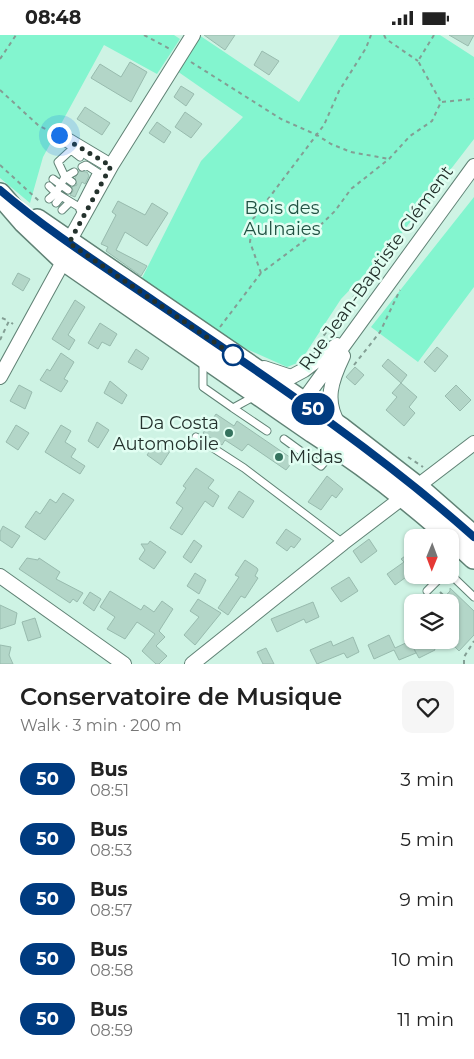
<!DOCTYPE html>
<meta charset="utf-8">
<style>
:root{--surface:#fff;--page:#f6f6f6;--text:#222;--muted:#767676}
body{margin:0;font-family:Montserrat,sans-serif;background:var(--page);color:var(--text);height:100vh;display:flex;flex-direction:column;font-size:19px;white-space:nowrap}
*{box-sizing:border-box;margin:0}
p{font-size:16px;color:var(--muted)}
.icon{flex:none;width:28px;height:28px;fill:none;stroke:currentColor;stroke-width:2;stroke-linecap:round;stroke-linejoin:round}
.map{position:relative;height:629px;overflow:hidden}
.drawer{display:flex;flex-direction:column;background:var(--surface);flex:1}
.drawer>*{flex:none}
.badge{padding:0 10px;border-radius:16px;font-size:18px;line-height:32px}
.needle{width:32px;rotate:181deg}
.buttons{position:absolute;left:404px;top:494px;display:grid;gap:10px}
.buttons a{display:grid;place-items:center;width:55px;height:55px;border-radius:10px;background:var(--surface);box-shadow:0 1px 4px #0004;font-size:25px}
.you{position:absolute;width:25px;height:25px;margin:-12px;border:4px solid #fff;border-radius:50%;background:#1a73e8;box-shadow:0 0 0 8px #1a73e833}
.map>.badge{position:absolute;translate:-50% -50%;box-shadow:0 0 0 2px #fff}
.round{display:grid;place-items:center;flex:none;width:52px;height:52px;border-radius:10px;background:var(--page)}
.overview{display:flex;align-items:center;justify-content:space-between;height:85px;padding:0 20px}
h1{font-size:24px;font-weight:600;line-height:38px}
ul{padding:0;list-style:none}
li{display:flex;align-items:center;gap:15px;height:60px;padding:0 20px}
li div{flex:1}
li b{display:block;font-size:19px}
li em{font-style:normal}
li .badge{min-width:55px;font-weight:700;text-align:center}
.status{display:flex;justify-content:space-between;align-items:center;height:35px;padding:0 25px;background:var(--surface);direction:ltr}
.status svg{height:14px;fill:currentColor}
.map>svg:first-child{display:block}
.green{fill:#83f5cf}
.building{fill:#b3d6c8;stroke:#98bbae}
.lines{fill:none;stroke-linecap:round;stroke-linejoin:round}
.service-casing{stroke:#608275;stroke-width:9}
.minor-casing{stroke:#608275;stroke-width:16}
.primary-casing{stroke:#608275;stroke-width:24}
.path{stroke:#839e94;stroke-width:2;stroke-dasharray:4 4;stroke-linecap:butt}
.service{stroke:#fff;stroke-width:7}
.minor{stroke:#fff;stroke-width:14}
.primary{stroke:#fff;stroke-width:21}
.line-casing{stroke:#fff;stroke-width:11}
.line{stroke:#003b80;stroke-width:8}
.walk{stroke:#24322d;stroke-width:5;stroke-dasharray:0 9}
.stop-dot{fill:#fff;stroke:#003b80;stroke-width:2.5}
.poi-dot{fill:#35725e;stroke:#e1fef2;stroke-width:2}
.labels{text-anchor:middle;stroke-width:5;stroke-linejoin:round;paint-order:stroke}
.park-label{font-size:18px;fill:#215243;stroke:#e1fef2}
.street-label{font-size:18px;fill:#24322d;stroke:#e1fef2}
.poi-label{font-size:18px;fill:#24322d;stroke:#e1fef2;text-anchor:end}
</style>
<div class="status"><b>08:48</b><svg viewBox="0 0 49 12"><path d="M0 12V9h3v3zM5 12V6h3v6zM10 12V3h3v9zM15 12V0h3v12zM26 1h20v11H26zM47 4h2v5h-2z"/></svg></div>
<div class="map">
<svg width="474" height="629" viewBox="0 0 474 629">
<rect width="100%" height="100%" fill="#cef3e4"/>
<path class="green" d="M0,0H174L180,4L157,39L104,10L43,122L30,168L0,143Z
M199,0L299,67L340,0H440L474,22V104L391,212L341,264L300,327L287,332L240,311L141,245L201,126L243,82L177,36Z
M474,162V252L418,327L371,292Z"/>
<path class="building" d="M204,0H235L225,15Z
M449,0H474L468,11Z
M262,16L279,26L269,40L254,30Z
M130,27L147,37L131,67L91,43L100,29L121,42Z
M181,51L194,59L186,71L174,62Z
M85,72L110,88L102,100L77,84Z
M185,77L202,89L191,103L175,92Z
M157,87L171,97L164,108L149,98Z
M79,136L87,137L89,141L85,149L82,147L75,162L70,160L73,156L72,152L77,150L75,143Z
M118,166L145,180L152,168L168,178L147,211L125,197L116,215L147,231L141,241L106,216L108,212L101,209L116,180L112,177Z
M18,238L30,244L23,256L12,249Z
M75,265L85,272L68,300L75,305L69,315L52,304Z
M100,288L117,299L110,311L102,307L98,314L88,308Z
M437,312L448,321L435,337L424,327Z
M136,314L149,323L142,335L128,327Z
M61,318L74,327L64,344L68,346L61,357L40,345L47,334L50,336Z
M388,324L407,340L401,348L382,331Z
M355,332L364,340L355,350L346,342Z
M110,346L127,360L122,369L104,358Z
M401,348L417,362L409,372L415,378L404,391L386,375L397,362L392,358Z
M19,350L32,357L25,374L10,366Z
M456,350L471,365L460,376L445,361Z
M216,379L234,391L237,386L294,425L286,435L248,409L242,416L225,405L222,410L203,398Z
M97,387L109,395L98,413L88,406Z
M16,390L29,398L18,415L6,407Z
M61,390L71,396L65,407L76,414L71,422L85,431L80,439L45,417Z
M158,404L172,413L161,430L147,420Z
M196,433L214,445L208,453L219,461L213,472L205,466L182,500L170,493L183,473L176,468L186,453L183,451Z
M327,441L343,454L336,463L332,460L321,475L308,467Z
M239,456L254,466L243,483L228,473Z
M63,458L74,465L45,505L25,492L36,476L40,479L50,464L56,468Z
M3,491L20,501L12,513L0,505V497Z
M286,494L301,504L294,513L291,511L287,516L276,508Z
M369,504L377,516L361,528L353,516Z
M194,505L202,511L191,528L183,522Z
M150,506L166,517L154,534L139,524L145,515L141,509H148Z
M412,516V539L410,535L406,538L409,540L395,550L387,539L404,527L401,524Z
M27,523L38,525L39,523L60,537L56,544L83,558L77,567L73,564L70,568L19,534Z
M245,525L257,533L258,535L255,541L258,543L245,563L241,561L228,580L218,573L239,542L235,540Z
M195,538L206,545L199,559L187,551Z
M349,542L358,556L341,567L331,553Z
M450,553L474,576V600L459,616L450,607V568H439L450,556Z
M110,556L141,575L144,570L154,577L162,566L173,574L159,596L165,602L156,611L167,621L159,629H156L142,616L155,599L137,587L125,604L107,594L115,582L100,572Z
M90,557L101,564L94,576L83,568Z
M198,564L221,578L195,610L184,600L199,582L190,576Z
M313,567L319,582L306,588L304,584L277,597L271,584Z
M0,570L17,578L15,589L0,594Z
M35,583L41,602L28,606L22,587Z
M389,600L395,613L410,606L416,618L399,625L394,615L374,624L368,610Z
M353,602L359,617L347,623L344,618L317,629L310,615L331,606L333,611Z
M426,605H431L435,615L419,623L413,612Z
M0,610L11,612L9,620L13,629H0Z
M266,613L274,629H263L257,617Z"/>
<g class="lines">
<g class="service-casing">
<path id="service" d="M82,132L86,130L100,139
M74,137L65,142L56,158L79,172
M53,144L68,155
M72,147L65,142L58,127L71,115L80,122
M49,151L56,158L49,164
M56,168L61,162
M62,175L70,167
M80,175L79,172L97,137
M206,325L203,332V352L233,373L255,361
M233,373L267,396
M196,402L244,433L343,508
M284,404L321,431L336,413
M450,539L474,562
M427,556L443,540"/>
</g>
<g class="minor-casing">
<path id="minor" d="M59,100L111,131
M264,333L291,342L304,335L337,310
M0,342L64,225L72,201L111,131L193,0
M298,373L474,131
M339,390C324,366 331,346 343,321
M0,541L124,629
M192,629L343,508L474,408"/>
</g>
<g class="primary-casing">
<path id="primary" d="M0,159L24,187L64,225L313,397C371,434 424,476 474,523
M37,185L342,394L417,452L474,502"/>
</g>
<path class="path" d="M144,0L170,14
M384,0L386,4L418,26
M434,0L418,26L441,67
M0,24L16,0
M191,27L281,84L317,100L331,109L351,117L389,124
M0,55L39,91L48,95
M0,130L39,166
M261,238L250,207L253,184L324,90L339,56L366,13L371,0
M2,283L9,286
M220,292L261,238L305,205L335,176L351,154L389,124L410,101L432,86L441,67L474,64
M0,305L9,286L13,289
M319,307L347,269L390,223
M354,330L380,297L400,255
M408,422L423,432
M440,557L445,562
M464,629V622L474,606"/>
<use href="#service" class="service"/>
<use href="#minor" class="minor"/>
<use href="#primary" class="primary"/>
</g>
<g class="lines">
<g class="line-casing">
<path id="line" d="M0,155C49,197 103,231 157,268C266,342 375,414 474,502"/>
</g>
<use href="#line" class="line"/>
<path class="walk" d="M59,100L111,131L69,208L233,320"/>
</g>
<circle class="stop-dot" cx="233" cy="320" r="10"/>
<g class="poi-dot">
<circle cx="229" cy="398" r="5"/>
<circle cx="279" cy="422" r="5"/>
</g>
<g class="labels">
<g class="park-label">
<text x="282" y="179">Bois des<tspan x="282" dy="21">Aulnaies</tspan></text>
</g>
<g class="street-label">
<text transform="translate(376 233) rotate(-54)" y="6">Rue Jean-Baptiste Clément</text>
</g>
<g class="poi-label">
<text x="219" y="394">Da Costa<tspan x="219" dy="21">Automobile</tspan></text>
<text x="289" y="428" text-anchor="start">Midas</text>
</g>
</g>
</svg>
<div class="buttons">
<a><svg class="needle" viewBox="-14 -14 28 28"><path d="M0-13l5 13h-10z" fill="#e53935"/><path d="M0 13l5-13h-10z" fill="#767676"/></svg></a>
<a><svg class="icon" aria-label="layers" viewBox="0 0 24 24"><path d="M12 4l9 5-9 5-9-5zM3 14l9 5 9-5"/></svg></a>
</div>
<div class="you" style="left:59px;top:100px"></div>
<b class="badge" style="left:313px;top:374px;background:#003b80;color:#fff">50</b>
</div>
<section class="drawer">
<div class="overview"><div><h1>Conservatoire de Musique</h1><p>Walk · 3 min · 200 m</p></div><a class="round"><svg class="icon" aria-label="heart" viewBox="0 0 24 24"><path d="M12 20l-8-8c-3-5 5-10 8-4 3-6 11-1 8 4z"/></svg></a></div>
<ul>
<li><span class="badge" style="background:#003b80;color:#fff">50</span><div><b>Bus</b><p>08:51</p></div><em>3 min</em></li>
<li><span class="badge" style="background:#003b80;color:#fff">50</span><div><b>Bus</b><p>08:53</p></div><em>5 min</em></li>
<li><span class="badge" style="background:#003b80;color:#fff">50</span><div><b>Bus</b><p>08:57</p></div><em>9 min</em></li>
<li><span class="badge" style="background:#003b80;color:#fff">50</span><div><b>Bus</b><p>08:58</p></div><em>10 min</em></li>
<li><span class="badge" style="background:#003b80;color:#fff">50</span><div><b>Bus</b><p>08:59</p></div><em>11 min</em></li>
</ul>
</section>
